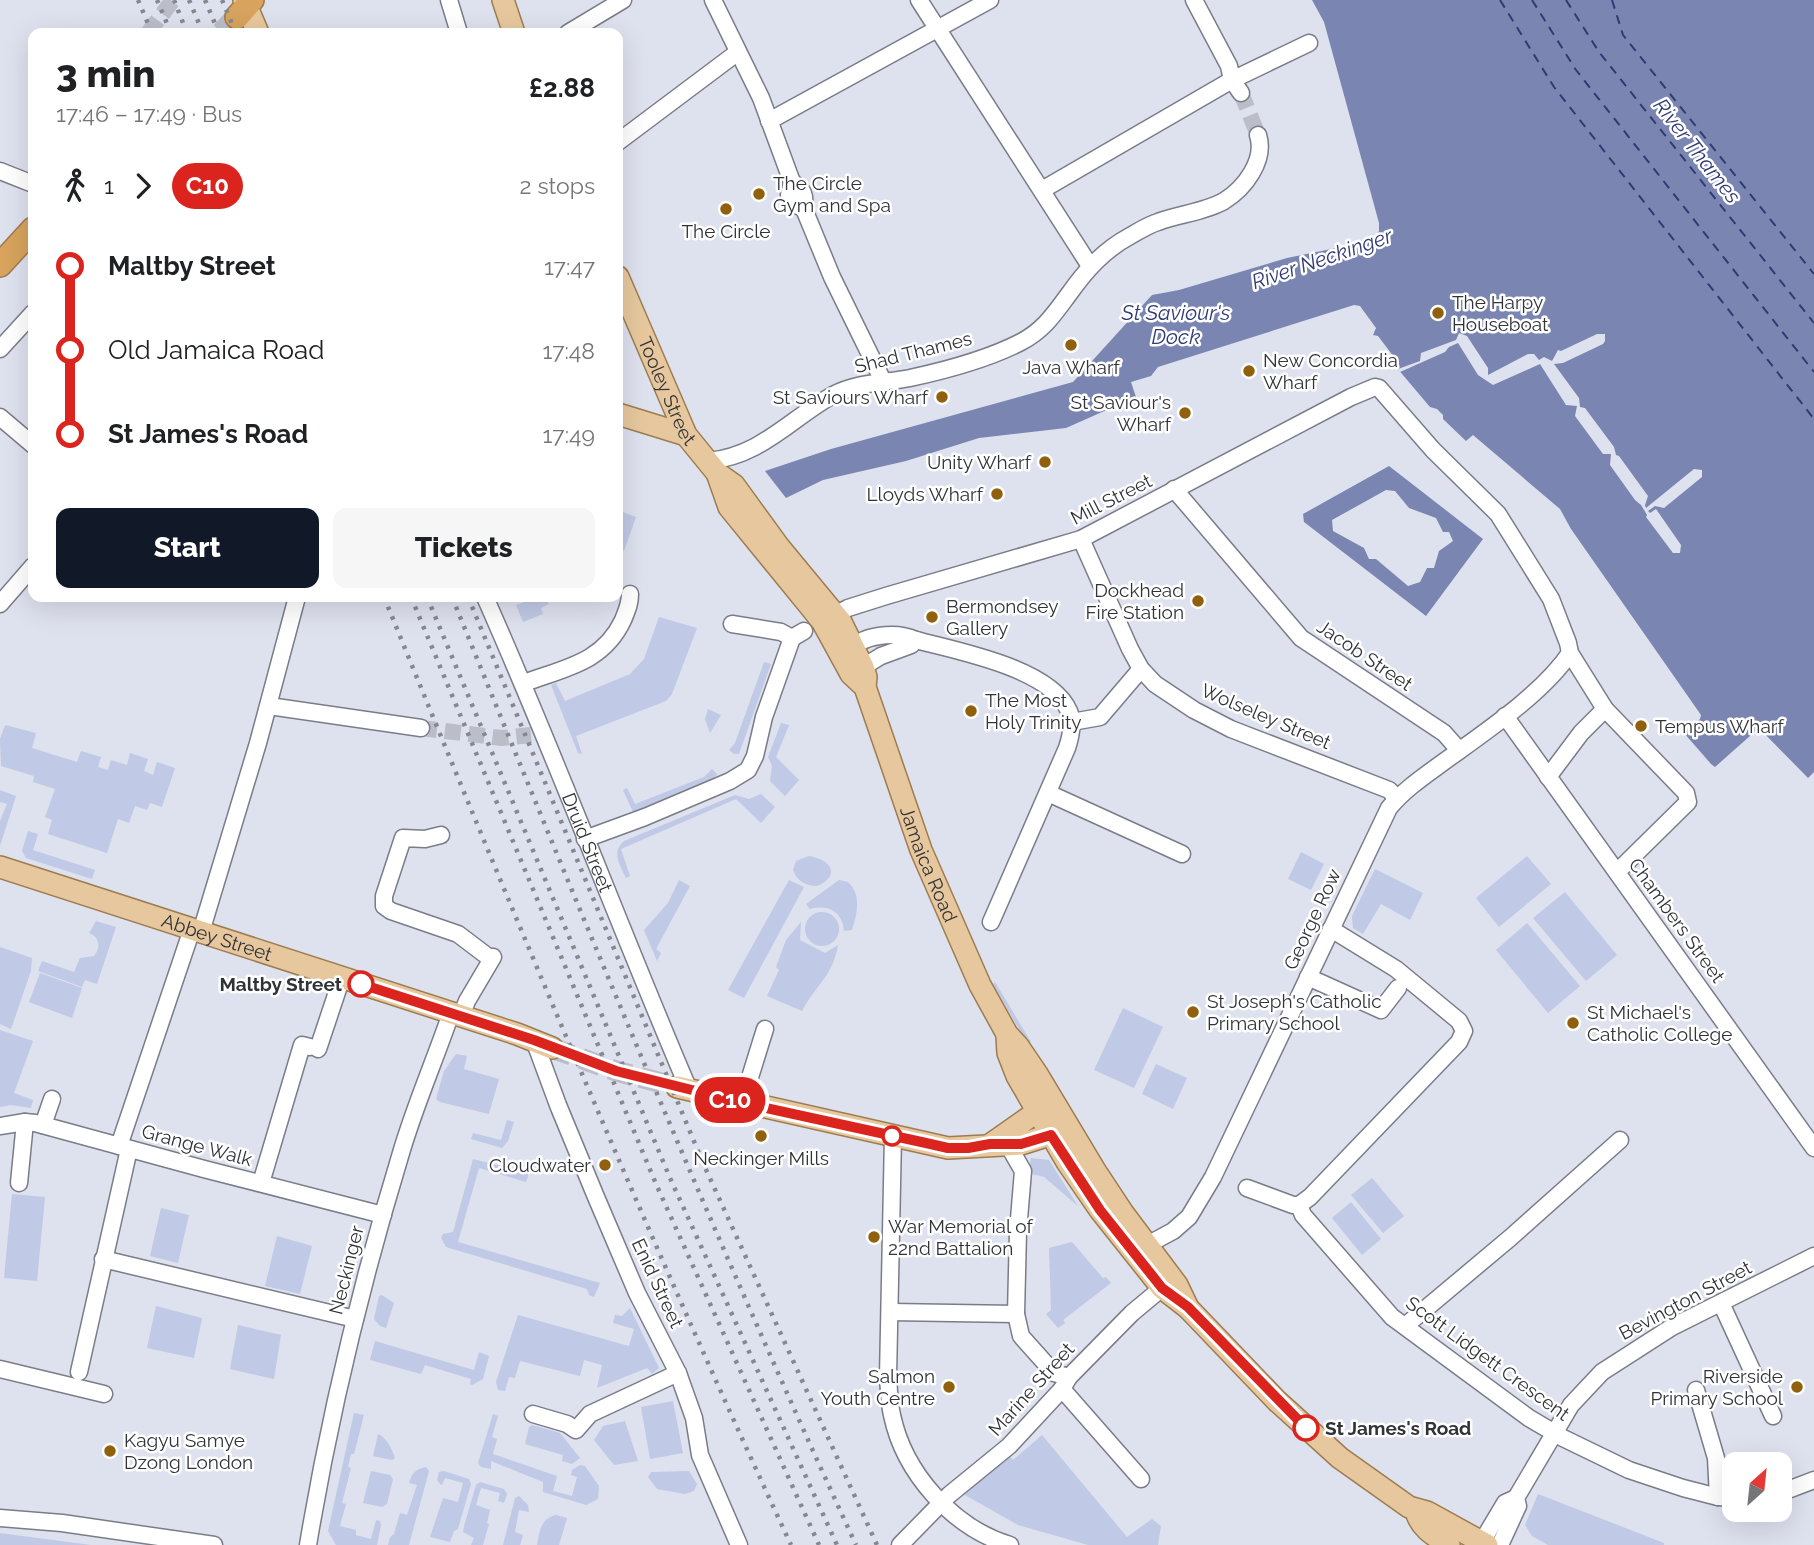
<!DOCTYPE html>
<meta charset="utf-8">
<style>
:root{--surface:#fff;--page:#f6f6f6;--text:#202124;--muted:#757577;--accent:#111827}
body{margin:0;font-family:Raleway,sans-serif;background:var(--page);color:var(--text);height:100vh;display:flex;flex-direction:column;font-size:26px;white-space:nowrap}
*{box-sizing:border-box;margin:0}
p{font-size:23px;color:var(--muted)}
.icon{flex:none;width:38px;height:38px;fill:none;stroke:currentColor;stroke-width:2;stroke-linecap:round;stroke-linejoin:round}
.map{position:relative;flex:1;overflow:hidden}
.sheet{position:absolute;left:28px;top:28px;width:595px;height:574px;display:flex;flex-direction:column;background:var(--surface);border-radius:14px;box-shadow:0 7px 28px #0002}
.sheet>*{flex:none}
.badge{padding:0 14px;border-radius:23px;font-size:24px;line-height:46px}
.needle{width:46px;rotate:27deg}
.fabs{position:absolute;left:1722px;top:1452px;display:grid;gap:14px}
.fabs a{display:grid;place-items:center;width:70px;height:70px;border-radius:14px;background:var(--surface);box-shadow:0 7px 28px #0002;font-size:35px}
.map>.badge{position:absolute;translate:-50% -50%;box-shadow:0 0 0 4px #fff}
.legs{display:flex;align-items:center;gap:10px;height:77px;padding:0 28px;font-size:23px}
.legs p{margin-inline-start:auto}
.headline{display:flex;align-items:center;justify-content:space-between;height:119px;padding:0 28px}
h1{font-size:38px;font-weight:800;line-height:52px}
.action{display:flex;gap:14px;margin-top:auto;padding:14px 28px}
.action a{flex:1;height:80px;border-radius:14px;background:var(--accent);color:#fff;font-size:28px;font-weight:800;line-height:80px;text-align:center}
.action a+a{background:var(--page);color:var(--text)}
ul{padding:0 28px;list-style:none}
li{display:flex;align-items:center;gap:24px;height:84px;font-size:26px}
li i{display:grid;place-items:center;width:10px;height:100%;margin:0 9px;background:currentColor}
li i::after{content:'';width:18px;height:18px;margin:-9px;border:5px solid;border-radius:50%;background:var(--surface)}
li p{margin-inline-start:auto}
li:first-child i{background:linear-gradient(#0000 50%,currentColor 0)}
li:last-child i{background:linear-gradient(currentColor 50%,#0000 0)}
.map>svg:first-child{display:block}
.green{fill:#c0c9e5}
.water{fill:#7a86b1;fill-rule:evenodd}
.pier{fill:#dee1ee}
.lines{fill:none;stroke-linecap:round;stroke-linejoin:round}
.ferry{stroke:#303b74;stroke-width:2;stroke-dasharray:9 7;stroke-linecap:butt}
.minor-tunnel{stroke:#bbbec9;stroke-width:16;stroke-dasharray:16 8;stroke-linecap:butt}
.major-tunnel{stroke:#bbbec9;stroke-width:21;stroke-dasharray:21 10;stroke-linecap:butt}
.highway-tunnel{stroke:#bbbec9;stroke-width:23;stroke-dasharray:23 11;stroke-linecap:butt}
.minor-casing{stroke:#7a7d88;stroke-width:19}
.major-casing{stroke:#9d7c50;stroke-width:24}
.highway-casing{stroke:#9d7c50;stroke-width:26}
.minor{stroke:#fff;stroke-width:16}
.major{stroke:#e7c89e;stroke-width:21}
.highway{stroke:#d7a35d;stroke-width:23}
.rail{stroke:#868890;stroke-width:4.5;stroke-dasharray:3.5 7;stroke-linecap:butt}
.line-1-casing{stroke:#fff;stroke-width:16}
.line-1{stroke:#dc241f;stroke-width:10}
.poi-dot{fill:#90600c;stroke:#fff;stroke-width:2.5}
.stop-1-dot{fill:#fff;stroke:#dc241f;stroke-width:3.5}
.labels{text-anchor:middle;stroke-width:5;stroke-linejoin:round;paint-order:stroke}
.poi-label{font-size:19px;fill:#313337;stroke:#fff;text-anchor:start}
.street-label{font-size:19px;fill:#313337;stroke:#fff}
.stop-label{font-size:19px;font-weight:bold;fill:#313337;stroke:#fff;text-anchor:end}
.water-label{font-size:21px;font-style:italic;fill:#303b74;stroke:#fff}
</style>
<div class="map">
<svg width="1814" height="1545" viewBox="0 0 1814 1545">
<rect width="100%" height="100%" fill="#dee1ee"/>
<path class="green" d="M620,511L636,517L624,551L618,549V517Z
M538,597H545L549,604L541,608L543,614L523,622L516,605Z
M659,617L697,628L672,694L666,701L576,736L582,754L578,753L551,685L556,683L565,701L630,674L644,659Z
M764,662L771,664L739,754H734L729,750L735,743Z
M708,709L721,715L710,733L705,719Z
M781,723L789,725L776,757L799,780L785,796L770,781L772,766L768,757Z
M5,725L36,733L32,748L77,762L81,751L101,757L98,767L108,770L111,760L127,765L130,753L148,759L144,771L153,775L157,762L175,768L162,807L150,803L147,810L135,806L129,823L118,819L107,853L48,834L52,820L45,817L55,789L33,782L34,776L1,766L0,739Z
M712,769L717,774L713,780L633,812L623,790L627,788L635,804L704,777Z
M0,790L16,796L0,846V821L7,804L0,802Z
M761,794L775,807L761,823L736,799L621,849L630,876L626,878C620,865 611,853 624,841L735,795L749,799Z
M28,831L38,834L33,850L95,870L92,879L26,858L22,851Z
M1301,852L1324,864L1311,890L1288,879Z
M809,856C830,859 842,875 817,886C806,886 797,881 793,870L796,861Z
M1527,856L1551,884L1499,927L1476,898Z
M1375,869L1423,893L1410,920L1381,904L1363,934L1353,928L1352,916Z
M679,880L690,886L656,949L661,953L657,961L644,930L668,903Z
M789,880L804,887L744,998L728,990Z
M839,880L848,882C862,895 857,914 852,930L844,931C843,912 828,904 810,909L806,904Z
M1565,892L1617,955L1586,981L1533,918Z
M805 929a17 17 0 1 1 34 0a17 17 0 1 1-34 0Z
M96,921L116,927L97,984L85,980L82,987L38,971L42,961L74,972L80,958L94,956C101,948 100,937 89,933Z
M801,922L800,940L825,953L838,945C833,976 815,986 802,1011L767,996L779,970L776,967L786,940Z
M1527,923L1580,986L1548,1013L1496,950Z
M0,947L32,958L31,971L11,1029L0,1024Z
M40,973L82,988L72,1018L29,1002Z
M995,982L1031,1042L1028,1045L993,984Z
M1123,1008L1163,1027L1134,1088L1094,1070Z
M0,1030L33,1041L14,1093L33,1100L31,1108L11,1105L0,1107Z
M456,1054L467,1056L464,1069L499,1079L489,1114L440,1102L436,1099L444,1071Z
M1156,1064L1187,1078L1173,1109L1142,1094Z
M507,1120L514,1122L508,1141L502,1148L471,1139L473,1133L501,1140Z
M1031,1158L1049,1160L1078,1206L1044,1177L1028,1173Z
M473,1159L529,1173L526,1182L479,1168L458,1242L600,1283L594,1297L589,1295L587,1289L446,1247L441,1238L443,1234L453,1232Z
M1372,1178L1404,1216L1383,1233L1351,1195Z
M12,1194L45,1197L37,1281L4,1278Z
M1351,1202L1381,1239L1362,1255L1332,1218Z
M161,1208L189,1215L178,1263L150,1256Z
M277,1236L312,1246L300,1294L265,1286Z
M1072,1242L1103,1278L1106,1277L1111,1283L1063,1320L1065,1323L1058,1328L1046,1314L1051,1310L1049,1248Z
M382,1295L394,1303L386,1328L380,1326L374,1319L379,1296Z
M156,1306L202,1318L194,1358L147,1348Z
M630,1308L659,1368L652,1374L647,1368L597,1388L602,1365L584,1360L580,1376L520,1361L515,1378L509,1377L505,1391L498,1390L496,1382L518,1315L629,1346L634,1329L613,1323L615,1315L622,1316Z
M238,1325L281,1335L274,1379L230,1369Z
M375,1341L474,1370L479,1352L489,1356L483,1379L472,1385L470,1384L471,1379L425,1365L421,1374L370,1360Z
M673,1401L683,1453L650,1459L641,1407Z
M354,1413L364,1415L354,1454H351L348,1467L351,1468L342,1503L346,1504L340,1526L356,1530V1535L371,1539L376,1520L380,1521L381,1525L377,1545H336L328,1531Z
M493,1414L498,1416L492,1437L497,1439L493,1454L557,1476L553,1491L572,1496L577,1477L571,1475L572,1470L580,1465L585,1466L599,1486L598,1499L586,1505L543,1492V1482L491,1461V1469L481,1467L478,1463Z
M625,1421L638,1461L614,1465L594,1440L603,1426Z
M532,1425L560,1433L580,1458L572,1464L562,1461L563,1455L525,1444L529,1427Z
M378,1434C387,1438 392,1449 395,1458L392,1460L373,1456Z
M1042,1435L1127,1537L1152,1519L1161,1526L1158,1545H1088L1018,1525L965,1495L964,1492L1007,1453L1013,1460Z
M426,1467L429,1471L409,1545H388L390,1537L394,1534L400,1513L407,1515L417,1485L409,1483C412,1473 416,1469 426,1467Z
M371,1471L390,1475L393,1479L387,1504L382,1507L363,1503Z
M444,1471L469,1479L471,1484L458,1529L454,1531L450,1542L430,1537L443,1498L458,1502L463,1483L445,1478L442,1485L440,1484L437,1480L439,1472Z
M689,1471L697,1484L694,1491L685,1494L657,1489L648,1477L651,1472Z
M480,1482L504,1489L507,1494L504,1503L498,1501L500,1493L481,1488L476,1505L490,1510L487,1523L489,1524L483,1545H471L474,1538L463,1532L464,1526L476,1485Z
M1538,1494L1664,1543V1545H1548L1532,1536L1525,1525Z
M519,1496L528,1505L529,1512L519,1510L515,1532L523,1535L520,1545H503L515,1498Z
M556,1515L567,1518L559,1545H537C540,1531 540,1519 556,1515Z
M0,1533L91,1545H0Z"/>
<path class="water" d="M1312,0H1814V772L1808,778L1759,728L1715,767L1711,764L1684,733L1700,719L1701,715L1571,529L1560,509L1473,435L1466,441L1443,419V415L1437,409L1430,407L1397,368V361L1378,336L1373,335L1376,328L1360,306L1354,305L1158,367L1151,376L1131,382L1136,397L1066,428L979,438L906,461L823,480L786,498L765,471L831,449L1073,382L1152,295L1179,290L1287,258L1336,248L1376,236L1379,231V223L1324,22Z
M1389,466L1483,539L1426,616L1304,522L1303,514ZM1386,490L1395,491L1409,508L1436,518L1443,532H1449L1453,541L1439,551L1434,568H1427L1420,582L1408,586L1376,559H1369L1364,548L1333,531L1332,520Z"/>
<path class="pier" d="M1459,333L1467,336L1488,368V375L1528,354H1534L1539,360L1544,357L1552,361L1558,350L1561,351L1597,334H1605V341L1603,344L1563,363L1554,364L1579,398L1580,407L1585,408L1614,447L1616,455L1619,456L1648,496L1645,505L1646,508L1694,469L1702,470V477L1664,508L1655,506L1648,511L1650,513L1656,509L1681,545L1680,553H1673L1646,517L1647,515L1641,505L1635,500L1610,465L1611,454H1603L1575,416L1577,406L1566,405L1540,364L1493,385L1478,375L1458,343L1449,347L1445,352L1400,372L1398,369L1420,361L1421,353L1456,340Z"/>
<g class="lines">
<path class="ferry" d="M1500,0L1554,87L1814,419
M1532,0L1576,70L1814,372
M1566,0L1599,52L1814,323
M1612,0L1623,35L1814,274"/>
<path class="minor-tunnel" d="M148,33L173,0
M1241,93L1258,135
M421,728L502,738L531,735"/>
<path class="major-tunnel" d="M552,1048L616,1071L677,1087"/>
<path class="highway-tunnel" d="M222,33L237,17"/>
<g class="minor-casing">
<g id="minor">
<path d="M449,0L459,33"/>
<path d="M713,0L761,98L792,182L789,195L793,203L804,209"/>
<path d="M919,0L1090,266"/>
<path d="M1194,0L1229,66L1232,80L1309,43"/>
<path d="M568,33L623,0"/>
<path d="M769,121L990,0"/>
<path d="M618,142L738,52"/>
<path d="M0,171L33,184"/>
<path d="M792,182C803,189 806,195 804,209L832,277L883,381"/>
<path d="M1042,190L1232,80L1241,93"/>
<path d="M0,349L33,313"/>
<path d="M0,417L33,445"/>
<path d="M708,461C761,456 790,419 833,395C858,382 884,383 910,378C947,370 988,359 1021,342C1044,330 1054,314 1069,294C1086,270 1104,250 1130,236C1139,231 1148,225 1158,222C1179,214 1205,212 1224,201C1245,188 1266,160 1258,135"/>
<path d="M1174,489L1301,638L1444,733L1459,750"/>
<path d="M1081,539L1130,649L1141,669L1155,684L1194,710L1231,729L1389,790L1397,798"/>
<path id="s1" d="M485,597C557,759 619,926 689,1090"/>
<path d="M0,604L33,566"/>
<path d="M827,619L848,608L886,596L1081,539L1351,397L1375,387L1379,388L1433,450L1498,514L1551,599L1568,643L1570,653L1605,709L1686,793L1688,802L1617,872"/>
<path d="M732,624L781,632L792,638"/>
<path d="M848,653C860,634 896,631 916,640C957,651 1050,668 1069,711C1074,723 1071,736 1067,748L991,922"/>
<path d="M863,667L881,656L911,645L916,640"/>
<path d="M524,683C564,668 603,663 623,620C627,610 630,604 630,594"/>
<path d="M269,706L421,728"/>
<path d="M1505,716L1814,1148"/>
<path d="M1072,722L1100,717L1141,669"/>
<path d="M1548,777L1581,733L1605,709"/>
<path d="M1048,793L1182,854"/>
<path d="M441,835L425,839L403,838L384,896V906L391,911L458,934L491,959"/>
<path d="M585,839L645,817L730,781L748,770L755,756L764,717L792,638L804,631"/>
<path d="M201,932L258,743L297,597"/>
<path d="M1308,977L1381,1010L1398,988"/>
<path d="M461,1016L467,1001L493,957"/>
<path d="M534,1040L558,1105L596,1197L637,1293L678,1373L694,1418L700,1455L739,1545"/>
<path d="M318,1049L342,977"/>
<path d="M742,1103L765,1029"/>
<path d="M43,1125L52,1099"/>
<path d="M0,1126L25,1122L35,1123L204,1169L383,1215"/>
<path d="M893,1136L888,1377C889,1389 889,1403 892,1415C904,1473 953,1528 1010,1545"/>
<path d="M1008,1145L1023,1171L1018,1231L1016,1314L1021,1336L1054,1373L1069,1377"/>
<path d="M119,1146L192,929"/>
<path d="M19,1183L25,1122"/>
<path d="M261,1183L302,1045L310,1047"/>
<path d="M1247,1188L1293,1205H1299L1310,1197L1459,1042L1464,1031L1459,1021L1396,969L1331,929"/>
<path d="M1299,1205L1303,1215L1392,1317L1529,1418L1563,1438L1629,1470L1683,1488L1718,1497L1734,1498"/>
<path d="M1147,1245L1173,1231L1189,1217L1213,1177L1389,808C1403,791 1420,779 1438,766C1479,736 1542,695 1570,653"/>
<path d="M103,1259L355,1319"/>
<path d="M1721,1303L1773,1416"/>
<path d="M890,1312L1016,1314"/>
<path d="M1405,1326L1510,1238L1620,1140"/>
<path d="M0,1369L104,1394"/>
<path d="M79,1372L129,1149"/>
<path d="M1062,1389L1141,1479"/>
<path d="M1696,1390L1716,1458L1718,1497"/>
<path d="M533,1414L567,1424L576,1430L590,1414L678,1373"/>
<path d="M1780,1493L1814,1480"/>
<path d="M0,1518L62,1523L214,1545"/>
<path d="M308,1545C330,1413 362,1281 401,1153C415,1105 435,1060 451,1013"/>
<path d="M900,1545L949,1495L1009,1446L1062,1389L1069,1377L1132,1313L1162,1288"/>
<path d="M1480,1545L1505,1503L1516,1498"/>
<path d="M1500,1545L1518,1506L1516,1498L1571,1405L1602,1372L1672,1327L1814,1256"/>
</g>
</g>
<g class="major-casing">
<g id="major">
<path d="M244,0L258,33"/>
<path d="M503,0L514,33"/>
<path id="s2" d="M618,277L686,435L717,473L729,507L822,621L851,674L865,687L921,850L980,985L1007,1034L1018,1046L1037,1074L1094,1169L1123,1213L1177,1285L1188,1308"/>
<path d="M618,414L686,435"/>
<path d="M717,473L734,485L779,547L841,622L863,667L866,677L865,687"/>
<path id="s3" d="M0,867L517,1034L552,1048"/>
<path d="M1007,1036L1008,1053L1017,1076L1067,1162L1100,1210L1162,1288L1188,1308L1277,1401L1340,1458L1409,1507L1427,1512L1487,1545"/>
<path d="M677,1087L948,1148L1021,1144L1065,1130"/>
<path d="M991,1144L1048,1104"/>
<path d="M1416,1511C1420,1528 1435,1536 1449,1545"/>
</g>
</g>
<g class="highway-casing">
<path id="highway" d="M237,17L252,0
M0,265L33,229"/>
</g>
<use href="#minor" class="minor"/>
<use href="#major" class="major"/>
<use href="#highway" class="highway"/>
<path class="rail" d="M138,0L152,33
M157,0L171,33
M174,0L187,33
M189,0L203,33
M205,0L219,33
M222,0L236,33
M384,597C514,916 646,1233 791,1545
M411,597L656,1184L819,1545
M427,597L670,1178L837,1545
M452,597C581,915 712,1233 856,1545
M468,597L703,1163L877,1545"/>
</g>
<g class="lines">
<g class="line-1-casing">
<path id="line-1" d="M361,984L534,1040L616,1071L748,1104L926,1143L948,1148H968L990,1144H1021L1051,1135L1100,1210L1162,1288L1188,1307L1306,1428"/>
</g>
<use href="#line-1" class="line-1"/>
</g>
<g class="poi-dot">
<circle cx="759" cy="194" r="7"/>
<circle cx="726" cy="209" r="7"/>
<circle cx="1438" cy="313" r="7"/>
<circle cx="1071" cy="345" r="7"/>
<circle cx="1249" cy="371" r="7"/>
<circle cx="942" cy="397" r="7"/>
<circle cx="1185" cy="413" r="7"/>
<circle cx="1045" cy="462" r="7"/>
<circle cx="997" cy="494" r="7"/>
<circle cx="1198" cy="601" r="7"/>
<circle cx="932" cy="617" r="7"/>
<circle cx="971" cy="711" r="7"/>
<circle cx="1641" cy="726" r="7"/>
<circle cx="1193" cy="1012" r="7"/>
<circle cx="1573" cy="1023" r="7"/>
<circle cx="761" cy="1136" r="7"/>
<circle cx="605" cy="1165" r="7"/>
<circle cx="874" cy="1237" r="7"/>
<circle cx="949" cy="1387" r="7"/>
<circle cx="1797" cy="1387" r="7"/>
<circle cx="110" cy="1451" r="7"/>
</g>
<g class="stop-1-dot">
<circle cx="361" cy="984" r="12"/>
<circle cx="892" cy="1136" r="9"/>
<circle cx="1306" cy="1428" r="12"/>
</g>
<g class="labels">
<g class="poi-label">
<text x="773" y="190">The Circle<tspan x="773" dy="22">Gym and Spa</tspan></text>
<text x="726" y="238" text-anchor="middle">The Circle</text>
<text x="1452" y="309">The Harpy<tspan x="1452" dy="22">Houseboat</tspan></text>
<text x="1263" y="367">New Concordia<tspan x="1263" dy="22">Wharf</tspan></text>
<text x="1071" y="374" text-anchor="middle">Java Wharf</text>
<text x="928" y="404" text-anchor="end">St Saviours Wharf</text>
<text x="1171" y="409" text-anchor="end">St Saviour's<tspan x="1171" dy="22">Wharf</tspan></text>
<text x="1031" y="469" text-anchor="end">Unity Wharf</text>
<text x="983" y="501" text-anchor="end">Lloyds Wharf</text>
<text x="1184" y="597" text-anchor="end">Dockhead<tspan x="1184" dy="22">Fire Station</tspan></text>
<text x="946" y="613">Bermondsey<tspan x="946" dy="22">Gallery</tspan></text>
<text x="985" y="707">The Most<tspan x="985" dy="22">Holy Trinity</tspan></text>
<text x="1655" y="733">Tempus Wharf</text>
<text x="1207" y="1008">St Joseph's Catholic<tspan x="1207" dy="22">Primary School</tspan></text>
<text x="1587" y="1019">St Michael's<tspan x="1587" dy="22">Catholic College</tspan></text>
<text x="761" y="1165" text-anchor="middle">Neckinger Mills</text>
<text x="591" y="1172" text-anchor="end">Cloudwater</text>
<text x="888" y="1233">War Memorial of<tspan x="888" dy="22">22nd Battalion</tspan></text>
<text x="935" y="1383" text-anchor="end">Salmon<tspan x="935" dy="22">Youth Centre</tspan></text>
<text x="1783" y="1383" text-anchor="end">Riverside<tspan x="1783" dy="22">Primary School</tspan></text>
<text x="124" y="1447">Kagyu Samye<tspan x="124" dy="22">Dzong London</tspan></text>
</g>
<g class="street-label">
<text transform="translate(913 352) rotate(-14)" y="7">Shad Thames</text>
<text dy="7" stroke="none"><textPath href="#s2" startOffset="124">Tooley Street</textPath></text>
<text transform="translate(1111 499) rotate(-27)" y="7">Mill Street</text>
<text transform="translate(1365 655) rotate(34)" y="7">Jacob Street</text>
<text transform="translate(1266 716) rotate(23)" y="7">Wolseley Street</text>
<text dy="7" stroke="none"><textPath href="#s1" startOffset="266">Druid Street</textPath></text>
<text dy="7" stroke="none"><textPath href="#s2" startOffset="672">Jamaica Road</textPath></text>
<text transform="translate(1312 919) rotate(-65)" y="7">George Row</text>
<text transform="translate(1677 920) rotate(54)" y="7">Chambers Street</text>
<text dy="7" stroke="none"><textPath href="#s3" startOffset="228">Abbey Street</textPath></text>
<text transform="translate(197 1145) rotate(15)" y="7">Grange Walk</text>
<text transform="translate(346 1270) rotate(-76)" y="7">Neckinger</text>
<text transform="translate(658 1283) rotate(65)" y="7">Enid Street</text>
<text transform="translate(1685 1300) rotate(-28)" y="7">Bevington Street</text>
<text transform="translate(1488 1358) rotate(36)" y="7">Scott Lidgett Crescent</text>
<text transform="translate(1031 1389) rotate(-48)" y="7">Marine Street</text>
</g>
<g class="stop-label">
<text x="342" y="991">Maltby Street</text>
<text x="1325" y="1435" text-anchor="start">St James's Road</text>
</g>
<g class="water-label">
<text transform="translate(1697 151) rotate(52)" y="7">River Thames</text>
<text transform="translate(1322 259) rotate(-19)" y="7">River Neckinger</text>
<text x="1176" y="320">St Saviour's<tspan x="1176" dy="24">Dock</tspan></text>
</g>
</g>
</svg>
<div class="fabs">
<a><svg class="needle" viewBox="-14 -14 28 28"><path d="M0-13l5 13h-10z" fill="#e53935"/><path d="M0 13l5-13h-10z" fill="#757577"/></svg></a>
</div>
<b class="badge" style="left:730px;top:1100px;background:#dc241f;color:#fff">C10</b>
<section class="sheet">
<div class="headline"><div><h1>3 min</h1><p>17:46 – 17:49 · Bus</p></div><b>£2.88</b></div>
<div class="legs"><svg class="icon" aria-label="walk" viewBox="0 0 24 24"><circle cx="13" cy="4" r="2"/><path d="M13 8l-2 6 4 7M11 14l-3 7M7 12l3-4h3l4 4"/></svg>1<svg class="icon" aria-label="forward" viewBox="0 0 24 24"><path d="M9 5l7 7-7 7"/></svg><b class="badge" style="background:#dc241f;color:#fff">C10</b><p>2 stops</p></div>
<ul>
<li><i style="color:#dc241f"></i><b>Maltby Street</b><p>17:47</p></li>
<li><i style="color:#dc241f"></i><span>Old Jamaica Road</span><p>17:48</p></li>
<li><i style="color:#dc241f"></i><b>St James's Road</b><p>17:49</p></li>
</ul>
<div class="action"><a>Start</a><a>Tickets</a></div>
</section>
</div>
